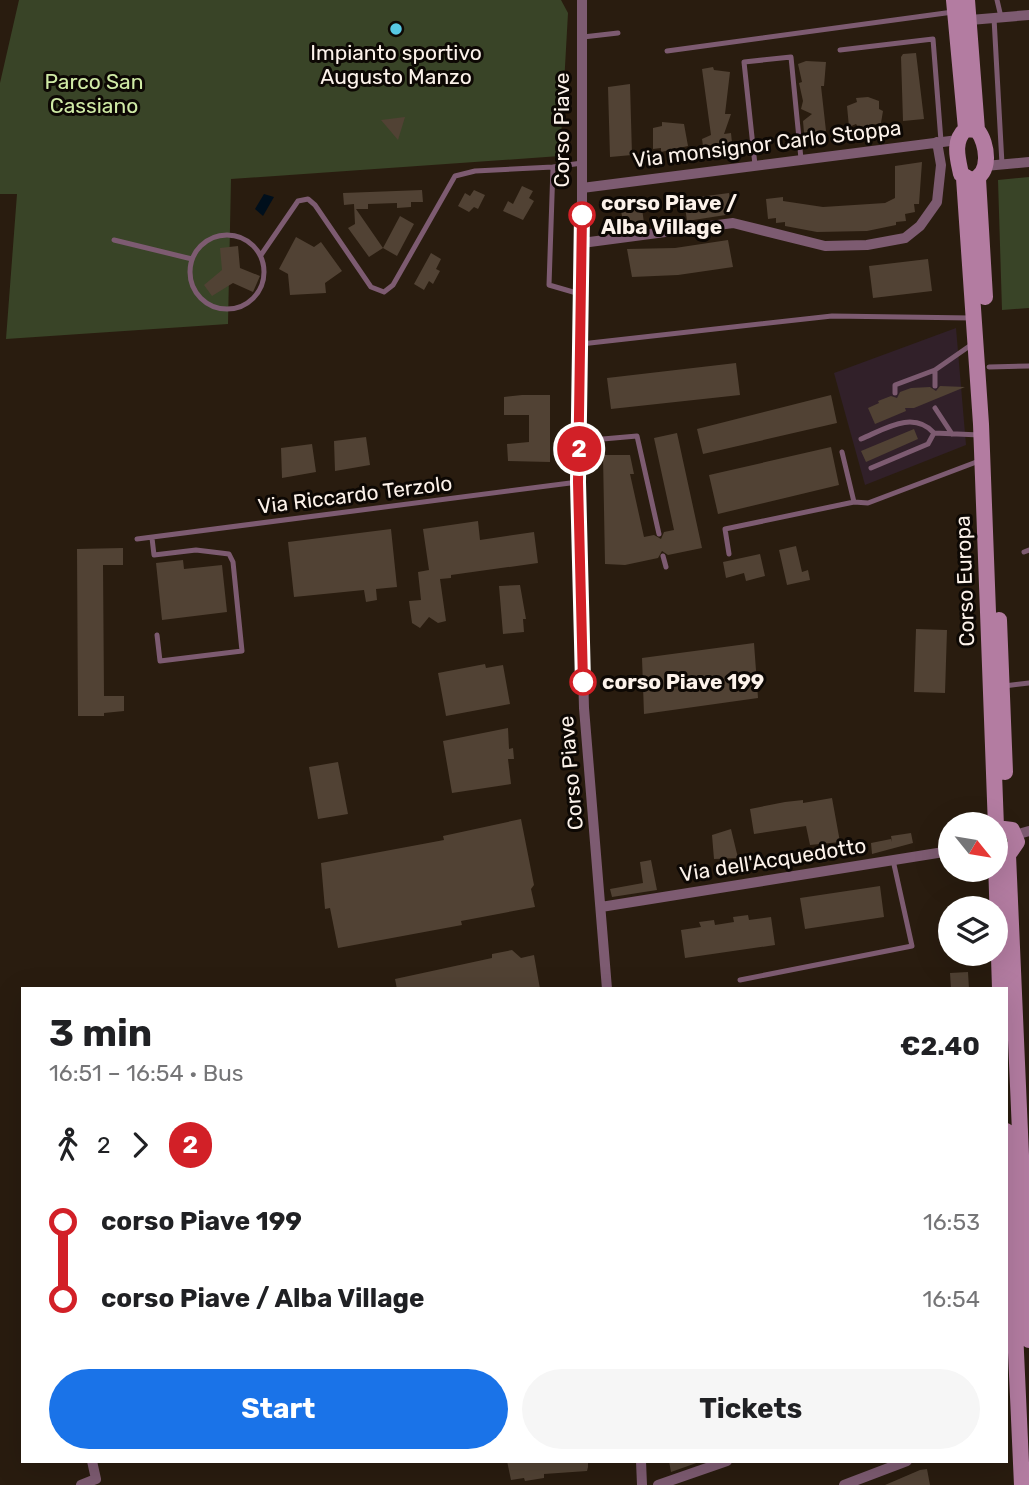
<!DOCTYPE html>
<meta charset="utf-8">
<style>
:root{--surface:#fff;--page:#f6f6f6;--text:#202124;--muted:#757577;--accent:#1a73e8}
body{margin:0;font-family:Rubik,sans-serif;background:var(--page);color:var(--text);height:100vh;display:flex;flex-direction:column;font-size:26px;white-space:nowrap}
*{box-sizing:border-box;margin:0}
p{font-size:23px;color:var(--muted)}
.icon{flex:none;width:38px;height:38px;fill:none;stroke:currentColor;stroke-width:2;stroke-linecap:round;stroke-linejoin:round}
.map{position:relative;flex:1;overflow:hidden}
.drawer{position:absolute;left:21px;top:987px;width:987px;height:476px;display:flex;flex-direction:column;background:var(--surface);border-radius:0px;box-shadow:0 7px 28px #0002}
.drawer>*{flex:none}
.badge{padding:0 14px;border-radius:23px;font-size:24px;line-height:46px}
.needle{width:46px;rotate:120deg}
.fabs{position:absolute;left:938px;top:812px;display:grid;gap:14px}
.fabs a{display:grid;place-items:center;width:70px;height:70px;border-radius:50%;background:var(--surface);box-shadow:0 7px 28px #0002;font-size:35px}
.map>.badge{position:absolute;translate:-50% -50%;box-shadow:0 0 0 4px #fff}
.legs{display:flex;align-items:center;gap:10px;height:77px;padding:0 28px;font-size:23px}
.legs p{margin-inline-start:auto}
.headline{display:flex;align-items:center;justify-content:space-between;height:119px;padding:0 28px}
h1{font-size:38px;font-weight:700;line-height:52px}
.primary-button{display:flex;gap:14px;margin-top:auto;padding:14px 28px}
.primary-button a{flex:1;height:80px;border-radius:42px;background:var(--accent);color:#fff;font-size:28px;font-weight:700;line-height:80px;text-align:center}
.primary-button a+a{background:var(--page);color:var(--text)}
ul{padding:0 28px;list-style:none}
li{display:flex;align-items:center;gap:24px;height:77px;font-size:26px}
li i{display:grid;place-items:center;width:10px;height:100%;margin:0 9px;background:currentColor}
li i::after{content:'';width:18px;height:18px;margin:-9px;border:5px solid;border-radius:50%;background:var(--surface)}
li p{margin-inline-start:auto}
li:first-child i{background:linear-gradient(#0000 50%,currentColor 0)}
li:last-child i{background:linear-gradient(currentColor 50%,#0000 0)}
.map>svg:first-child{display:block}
.commercial{fill:#312029}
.green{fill:#394427}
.water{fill:#000f1c}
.building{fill:#514234}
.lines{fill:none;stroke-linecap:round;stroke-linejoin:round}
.lane{stroke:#7d5b71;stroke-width:5}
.street{stroke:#7d5b71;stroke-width:10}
.secondary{stroke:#b37ca1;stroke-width:16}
.line-1-casing{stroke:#fff;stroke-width:16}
.line-1{stroke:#d22027;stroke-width:10}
.poi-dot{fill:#57c9e3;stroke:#0d0804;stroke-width:2.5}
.stop-1-dot{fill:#fff;stroke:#d22027;stroke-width:3.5}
.labels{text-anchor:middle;stroke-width:6;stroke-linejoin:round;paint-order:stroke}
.poi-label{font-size:21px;fill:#fcf2ea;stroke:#0d0804}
.park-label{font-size:21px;fill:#d0eba6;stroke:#0d0804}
.street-label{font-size:21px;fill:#fcf2ea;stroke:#0d0804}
.stop-label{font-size:21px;font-weight:bold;fill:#fcf2ea;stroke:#0d0804;text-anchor:start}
</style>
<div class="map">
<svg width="1029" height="1485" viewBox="0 0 1029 1485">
<rect width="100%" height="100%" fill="#291c0f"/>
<path class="commercial" d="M956,328L966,445L865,485L834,373Z"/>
<path class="green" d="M19,0H561L568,13L560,156L231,179L228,324L6,339L17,194H0V83Z
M1029,177V308L1002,310L998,180Z"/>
<path class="water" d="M264,194L274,197L263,216L255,209Z"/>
<path class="building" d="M916,53L924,119L903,121L901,57L903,54Z
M806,61L826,62L824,86H821L826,131L804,133L803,121L812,114L801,109L803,101L799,83L802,82L798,64Z
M713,67L714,70L730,72L725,114H731L724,134L731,133L732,143L703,146L702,139L711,135L702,69Z
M630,84L632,155L610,157L608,87Z
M868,97L879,101V109L883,111L881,123L859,128L856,124L849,127L847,106L857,102L856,98Z
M405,117L398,140L381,120Z
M662,122L684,124L688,146L661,152V148L653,149V128L662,126Z
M922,162L919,204H914L915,212L905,214L906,221L896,222V225L867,231L817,232L785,226V222L776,223V218L768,219L766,199L783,197V201L823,207L885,203L895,198V166Z
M522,186L533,191L529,198L534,201L523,220L503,211L508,201L513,204Z
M422,190L423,202H411V207L397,208V203L368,204V209H356L383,248L369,257L348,228L355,224L354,204L344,205L343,193Z
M474,190L485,195L478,209L474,207L469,212L458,206L465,193L470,196Z
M729,193L732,214L687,221L684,199Z
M641,201L644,223L624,227L620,205Z
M400,216L414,224L397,256L383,248Z
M296,237L314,247L321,242L342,271L325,283L326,293L290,295L288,274L279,269Z
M728,240L733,267L678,275L632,277L627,249L675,248Z
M238,246L240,268L260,276L253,292L233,283L212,296L204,285L222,270L220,248Z
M431,253L441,259L436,269L440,271L433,284L429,281L424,290L414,284Z
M928,259L932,291L873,298L869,266Z
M736,363L740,395L611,409L607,378Z
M940,386L965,387L914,408H905L906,411L875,424L868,408L879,403L878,401L891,396L897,398L900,392L911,388L930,387L936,391Z
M522,395H550V462L508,461L507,444L529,442V415H504V397Z
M831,395L837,423L703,454L697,429Z
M914,429L918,439L866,462L861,451Z
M677,433L702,548L668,555L662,551L658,558L625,565L605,564L603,455H630L634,474H630L644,537L654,535L661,539L664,532L674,530L654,438Z
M366,437L370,465L335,471L334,441Z
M312,444L316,472L282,478L281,448Z
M831,447L839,485L718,514L709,475Z
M478,521L480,540L534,532L538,563L451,575V578L440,579L446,621L438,623L429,617L420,628L412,623L409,601L421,600L418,572L429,570L423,529Z
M391,529L397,587L376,589L377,600L366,602L364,590L294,597L288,542Z
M796,546L802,572L808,570L810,580L787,585L779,550Z
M123,548V565H103L104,696H124V711L104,713V716H78L77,549Z
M760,554L765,576L746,581L744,573L726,578L723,562Z
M183,560L184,569L222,565L227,612L162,620L156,563Z
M520,585L526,619H523L524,632L503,634L499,586Z
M916,629L947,630L945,693L914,692Z
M754,643L758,698L644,714L642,658Z
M485,664L486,668L503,665L510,704L446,716L438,673Z
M508,728L509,749L513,748L514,759H508L511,784L452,793L443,741Z
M338,762L348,814L318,819L309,767Z
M832,798L840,842L810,845L806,826L754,834L750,809L785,802L803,800V803Z
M521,819L534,885L531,889L535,907L461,921L462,925L338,948L330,908L325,909L321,863L444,840L443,836Z
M731,829L738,858L714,859L712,835Z
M911,833L913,843L872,854L871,843L891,839L892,842L891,836Z
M651,860L657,890L612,897L610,889L643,883L640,862Z
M880,886L884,917L805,929L800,898Z
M748,915L749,920L771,917L775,945L685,958L681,930L701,927L699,922L714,920L715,925L734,922L733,917Z
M512,950L521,958L534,955L540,989H397L395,979L492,958V954Z
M968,972L969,989H951L950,973Z
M507,1461H588V1467L587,1471L544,1474V1478L525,1481L524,1478L511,1480Z
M669,1461H702L671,1472Z
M927,1469L930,1485H885L920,1470Z"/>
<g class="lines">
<path class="lane" d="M997,0L1001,17
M994,18L1002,164
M583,37L618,33
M840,50L933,39L941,141
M667,51L953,12
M755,165L744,62L791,57L801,159
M553,167L582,163
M190 272a37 37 0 1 1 74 0a37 37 0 1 1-74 0Z
M114,240L192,259
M261,255L298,201L308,199L315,205L371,287L384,292L393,285L455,176L475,171L553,167L549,285L580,294
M581,344L832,316L972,318
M989,367L1029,366
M935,386V370
M895,393V385L935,370L971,345
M935,408L952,434
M934,433L980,435
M861,439C885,429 913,410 934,433L928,444L871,468
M580,441L637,436L659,534
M842,452L854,502
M152,538L154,555L196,550L229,554L233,562L242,651L160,661L157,635
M137,539L578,482
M1024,552L1029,550
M729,554L725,529L854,502L868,503L979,461
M663,556L666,567
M1004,686L1029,683
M740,980L912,946L893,860"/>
<path class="street" d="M582,0V294L578,482L584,708L607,989
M970,20L1029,15
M985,166L1029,162
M582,188L958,140
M582,243L733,223L825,246L867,245L905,238L920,226L937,202L941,165L937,142
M1015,835L1029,831
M601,907L950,851
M641,1461L642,1485
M81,1485L96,1479L92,1461
M658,1485L727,1461
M844,1485L907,1461"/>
<path class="secondary" d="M954,0L966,129
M967,0L977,130
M966,129L977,130C988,143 992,176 971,180L961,174C958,159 952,141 966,129Z
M964,178L981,424L996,827
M978,179L985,297
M999,620L1005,772
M996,828L1012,830L1017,842L1008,855H998
M1008,855L1029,1340
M996,861L1000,989
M1006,1131L1022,1485"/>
</g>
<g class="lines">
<g class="line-1-casing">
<path id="line-1" d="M582,215L578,482L583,682"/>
</g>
<use href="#line-1" class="line-1"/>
</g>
<circle class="poi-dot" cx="396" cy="29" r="7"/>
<g class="stop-1-dot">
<circle cx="582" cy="215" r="12"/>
<circle cx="583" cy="682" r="12"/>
</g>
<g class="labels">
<g class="poi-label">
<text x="396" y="60">Impianto sportivo<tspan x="396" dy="24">Augusto Manzo</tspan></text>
</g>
<g class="park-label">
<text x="94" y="89">Parco San<tspan x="94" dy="24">Cassiano</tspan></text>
</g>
<g class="street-label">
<text transform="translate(562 130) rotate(-90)" y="7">Corso Piave</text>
<text transform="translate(767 144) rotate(-7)" y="7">Via monsignor Carlo Stoppa</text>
<text transform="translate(355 495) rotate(-7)" y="7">Via Riccardo Terzolo</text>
<text transform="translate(965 581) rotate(-92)" y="7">Corso Europa</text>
<text transform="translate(571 773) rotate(-95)" y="7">Corso Piave</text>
<text transform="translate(773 860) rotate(-9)" y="7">Via dell'Acquedotto</text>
</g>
<g class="stop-label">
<text x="601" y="210">corso Piave /<tspan x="601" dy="24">Alba Village</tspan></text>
<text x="602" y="689">corso Piave 199</text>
</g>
</g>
</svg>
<div class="fabs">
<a><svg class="needle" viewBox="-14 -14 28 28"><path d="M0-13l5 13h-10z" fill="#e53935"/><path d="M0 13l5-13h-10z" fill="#757577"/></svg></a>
<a><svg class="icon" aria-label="layers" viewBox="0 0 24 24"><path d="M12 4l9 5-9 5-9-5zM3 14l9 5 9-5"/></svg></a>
</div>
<b class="badge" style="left:579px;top:449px;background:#d22027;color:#fff">2</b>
<section class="drawer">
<div class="headline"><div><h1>3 min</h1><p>16:51 – 16:54 · Bus</p></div><b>€2.40</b></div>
<div class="legs"><svg class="icon" aria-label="walk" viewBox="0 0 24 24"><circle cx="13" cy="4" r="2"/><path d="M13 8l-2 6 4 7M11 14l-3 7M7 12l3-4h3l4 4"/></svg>2<svg class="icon" aria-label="forward" viewBox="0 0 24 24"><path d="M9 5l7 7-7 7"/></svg><b class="badge" style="background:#d22027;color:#fff">2</b></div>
<ul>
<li><i style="color:#d22027"></i><b>corso Piave 199</b><p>16:53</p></li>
<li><i style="color:#d22027"></i><b>corso Piave / Alba Village</b><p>16:54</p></li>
</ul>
<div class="primary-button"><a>Start</a><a>Tickets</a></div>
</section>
</div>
